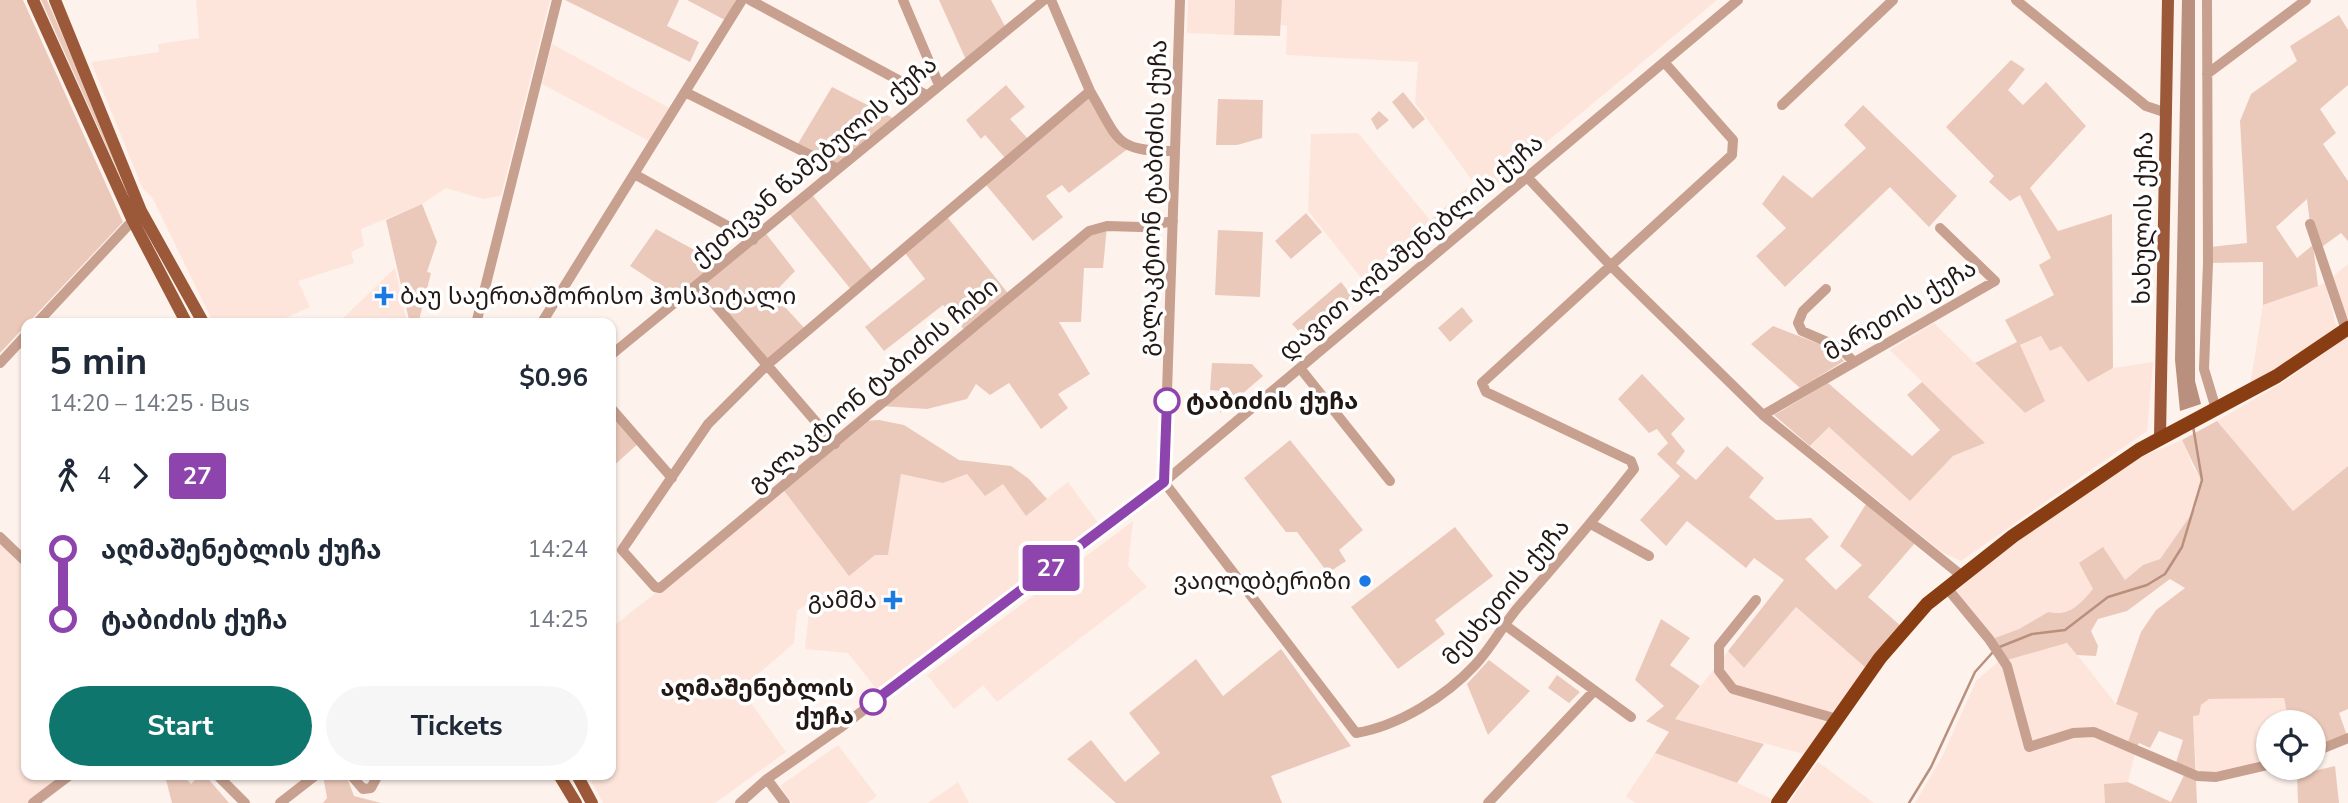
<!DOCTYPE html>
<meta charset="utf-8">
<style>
:root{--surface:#fff;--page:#f6f6f7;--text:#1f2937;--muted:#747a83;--accent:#0f766e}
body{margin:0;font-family:"Nunito Sans","Noto Sans Georgian",sans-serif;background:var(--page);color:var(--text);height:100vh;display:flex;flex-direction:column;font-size:26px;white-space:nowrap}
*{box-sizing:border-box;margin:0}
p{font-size:23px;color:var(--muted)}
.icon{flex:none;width:38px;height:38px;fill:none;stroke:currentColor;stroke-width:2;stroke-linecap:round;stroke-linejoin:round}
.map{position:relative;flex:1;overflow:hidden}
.details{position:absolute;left:21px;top:318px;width:595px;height:462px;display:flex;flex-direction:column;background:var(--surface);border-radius:14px;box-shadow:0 2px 5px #0004}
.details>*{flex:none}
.badge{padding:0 14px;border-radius:5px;font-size:24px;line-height:46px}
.buttons{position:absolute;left:2256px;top:710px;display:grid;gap:14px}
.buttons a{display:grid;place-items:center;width:70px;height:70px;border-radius:50%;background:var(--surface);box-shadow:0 2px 5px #0004;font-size:35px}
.map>.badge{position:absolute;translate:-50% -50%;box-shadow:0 0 0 4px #fff}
.legs{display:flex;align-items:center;gap:10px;height:77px;padding:0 28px;font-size:23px}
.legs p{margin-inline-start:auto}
.overview{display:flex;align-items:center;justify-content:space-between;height:119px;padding:0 28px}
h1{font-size:38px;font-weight:700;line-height:52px}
.button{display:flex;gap:14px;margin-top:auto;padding:14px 28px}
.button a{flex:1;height:80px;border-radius:42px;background:var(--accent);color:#fff;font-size:28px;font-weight:700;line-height:80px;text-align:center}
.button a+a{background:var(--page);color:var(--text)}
ul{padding:0 28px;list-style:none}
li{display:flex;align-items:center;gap:24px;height:70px;font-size:26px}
li i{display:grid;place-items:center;width:10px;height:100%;margin:0 9px;background:currentColor}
li i::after{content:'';width:18px;height:18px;margin:-9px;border:5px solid;border-radius:50%;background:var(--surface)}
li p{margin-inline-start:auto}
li:first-child i{background:linear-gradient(#0000 50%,currentColor 0)}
li:last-child i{background:linear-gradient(currentColor 50%,#0000 0)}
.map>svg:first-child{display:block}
.built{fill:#fde5db}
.green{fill:#ebc9ba}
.water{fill:#b8907d}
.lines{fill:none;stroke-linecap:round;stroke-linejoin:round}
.stream{stroke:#b8907d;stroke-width:2.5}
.minor{stroke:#c7a08f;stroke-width:10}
.major{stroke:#9b5939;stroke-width:12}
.highway{stroke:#893d13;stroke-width:14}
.line-1-casing{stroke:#fff;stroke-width:16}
.line-1{stroke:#8e44ad;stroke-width:10}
.poi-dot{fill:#1b79e2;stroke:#fff;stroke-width:2.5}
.stop-1-dot{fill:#fff;stroke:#8e44ad;stroke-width:3.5}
.labels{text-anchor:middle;stroke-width:7;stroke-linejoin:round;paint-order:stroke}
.street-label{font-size:24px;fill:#231813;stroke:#fff}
.poi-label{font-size:24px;fill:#231813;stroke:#fff;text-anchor:end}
.stop-label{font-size:24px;font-weight:bold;fill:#231813;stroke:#fff;text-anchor:start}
</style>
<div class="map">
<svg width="2348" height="803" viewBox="0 0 2348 803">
<rect width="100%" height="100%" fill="#fef2ec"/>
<path class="built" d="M196,0H550L501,196L483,199L446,188L422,204L361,229L364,246L351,252L354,263L298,281L310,307L272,324H214L153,199L142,187L91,62L159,52L158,44L199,38Z
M1188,0H1235L1234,35L1187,33Z
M1282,0H1717L1483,195L1415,103L1418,62L1286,55L1287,26L1281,25Z
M552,44L671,109L651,142L542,84Z
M1358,133L1430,220L1467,188L1476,199L1370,289L1308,211L1311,134Z
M2348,264V317L2346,319L2332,277Z
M395,268L407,324H337Z
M2325,283L2337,329L2250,386L2263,305Z
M1934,323L2025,413L2044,401L2019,346L2041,336L2050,351L2061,346L2088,381L2113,368L2153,362L2147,431L1961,561L1942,552L1811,446L1829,427L1910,501L1953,456L1984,443L1890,350Z
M2348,336V466L2293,511L2217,421L2282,383Z
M2182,440L2194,469L2202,480L2195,509L2160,559L2143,565L2125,580L2103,548L2093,589L2076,609L2058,614L2048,612L2019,629L1992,639L1955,592L2009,547L2141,457Z
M901,474L943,483L967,474L1003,483L1026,515L1068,482L1099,524L878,691L848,653L805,649L810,602L797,611L794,643L741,689L786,752L715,803H603L588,775H611V628L785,491L849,575L875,555H888Z
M1133,521L1128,566L1147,587L997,702L983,685L954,709L927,675Z
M0,543L26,568V775H62L28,803H0Z
M1796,607L1866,668L1804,754L1675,719L1728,651L1744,668Z
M2068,643L2116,704L2138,713L2127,745L2136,749L2128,782L2105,784V803H1915L1942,757L1976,681L1998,662Z
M2284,697L2289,723H2268V765L2197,776L2193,716L2201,705L2209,699Z
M838,745L877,796L867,803H792L780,786Z
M1655,753L1737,783L1772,799L1770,803H1635L1626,796Z
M1818,762L1874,803H1789Z
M958,782L969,803H928Z"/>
<path class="green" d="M0,0H23L123,222L0,353Z
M41,0H47L134,199L131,201Z
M565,0H679L667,26L699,42L690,62Z
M687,0H736L725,20Z
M939,0H991L1007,30L967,62Z
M1235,0H1282L1280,36L1234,35Z
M2339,15L2348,30V85L2320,109L2336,133L2323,144L2348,181V241L2341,233L2319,249L2310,224L2307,199L2276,227L2297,258L2313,245L2318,286L2263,305V262L2209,263L2210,247L2247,243L2240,121L2251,94L2297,61L2290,46Z
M2011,60L2025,69L2008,90L2023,105L2046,82L2086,126L2030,188L2058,231L2112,214L2113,368L2088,382L2061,346L2050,351L2041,336L2020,345L2045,401L2025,413L1975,363L2017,342L2005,320L2054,295L2039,265L2051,258L2020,195L2010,201L1989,182L1994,176L1946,127Z
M1006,85L1025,107L1010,119L1029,140L1090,91L1129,148L1069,193L1062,185L1046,196L1063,217L1033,241L982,180L1006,159L985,135L981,139L966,120Z
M832,87L897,120L838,169L796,147Z
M1403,92L1425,119L1413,129L1392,102Z
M1218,99L1263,100L1262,138L1237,145H1216Z
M1863,105L1957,196L1929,227L1890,187L1785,287L1756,256L1786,228L1762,204L1783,175L1812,198L1866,148L1844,125Z
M1379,111L1389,120L1377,130L1371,119Z
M810,192L874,273L853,292L787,211Z
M422,204L437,242L427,272L431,273L418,324H410L386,220Z
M944,213L1011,297L1089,231L1107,226L1103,268H1084L1081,322H1059L1090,374L1058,394L1068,408L1041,429L1009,383L990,395L976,384L967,399L927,409L881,406L967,333L943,305L884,351L865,327L925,279L902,249Z
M1306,213L1322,232L1291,259L1275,241Z
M656,229L722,265L764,231L795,271L773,294L807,331L767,365L698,285L680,299L630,266Z
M1218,230L1263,232L1260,297L1215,295Z
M1341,282L1352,296L1304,337L1292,324Z
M1462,307L1473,321L1450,342L1438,328Z
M1773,326L1835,350L1844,361L1800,388L1751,344Z
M1212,363L1252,364L1263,376L1220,413L1221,391L1210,390Z
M1642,374L1685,419L1671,434L1685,451L1676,463L1696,480L1727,446L1764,478L1749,497L1776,520L1811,518L1829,537L1805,559L1836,590L1862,565L1840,546L1866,504L1915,543L1868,597L1902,627L1866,668L1796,607L1744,668L1728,651L1784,580L1754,558L1746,568L1687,521L1666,546L1640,520L1680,476L1657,454L1668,443L1657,429L1649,433L1618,399Z
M1922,382L1985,443L1953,456L1910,501L1829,427L1810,446L1774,415L1828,383L1912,456L1940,430L1907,395Z
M611,408L640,442L611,468Z
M879,420L904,425L959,460L1011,466L1029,479L1047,499L1026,516L1003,484L985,496L967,474L943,483L901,474L888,555H875L849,576L782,488L863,421Z
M2217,421L2293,511L2348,466V709L2339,713L2348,738L2314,752V723H2289L2284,698L2209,699L2201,705L2199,715L2193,716L2197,803H2105L2104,784L2128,782L2171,802L2186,771L2175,766L2183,740L2159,731L2150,748L2139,743L2136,749L2127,745L2138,713L2116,704L2141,632L2156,610L2185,588L2170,579L2127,611L2098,619L2091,631L2098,646L2096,656L2077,655L2067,643L2007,660L1992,639L2019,629L2048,612C2070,617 2080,604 2093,589L2079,563L2103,547L2125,580L2143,565L2160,559L2195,509L2201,480L2182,440Z
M1290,440L1363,530L1339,550L1346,561L1328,573L1297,532H1286L1244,478Z
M1455,527L1493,576L1435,620L1445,634L1398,669L1351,607Z
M1661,619L1690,638L1670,665L1700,686L1675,719L1764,744L1737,783L1655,753L1669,732L1646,721L1664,706L1635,680Z
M1281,649L1351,746L1271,776L1282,803H1116L1067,759L1091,740L1125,782L1160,753L1129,713L1196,659L1223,696Z
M1489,660L1530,691L1488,735L1467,684Z
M1557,675L1580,692L1569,703L1548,688Z
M2335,766L2339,803H2298L2297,775Z
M183,775L191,784L200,775H205L229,803H172L165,776Z
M323,775H346L354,796L381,803H323L327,798Z"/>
<path class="water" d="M2182,0H2195V381L2201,404L2180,411L2175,360Z"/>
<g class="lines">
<path class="stream" d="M1997,648L2032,634L2065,630L2108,597L2147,585L2165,574L2182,547L2202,480L2193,426
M1909,803L1931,767L1975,672L1993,652"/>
<path class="minor" d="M750,0L926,95
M903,0L939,85
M1051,0L1090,91L767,365L708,424L622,550L655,587L660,588L1089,231L1107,226L1141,227L1173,221
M2016,0L2146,106L2167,113
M2207,0L2208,263L2204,369L2216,409
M2207,74L2306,0
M1090,91C1119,140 1114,152 1175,151
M687,93L838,169
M1782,105L1893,0
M636,175L753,240
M1527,177L1612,267L1763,415L1962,576
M2310,224L2346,330
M698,285L835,444
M1826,289L1803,311L1798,323L1802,331L1839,347L1854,362
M36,324L136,217
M476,324L557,0
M541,324L742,0
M611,355L1044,0
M0,363L26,335
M1300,368L1390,481
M611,408L672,478
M1763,415L1995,281L1940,228
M1164,482L1356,733C1399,726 1446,696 1475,665C1492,647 1504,623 1520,605C1559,561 1597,516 1634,469L1631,461L1486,392L1482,383L1732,155L1733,140L1664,62
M1164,482L1180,0
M1591,524L1649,556
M0,537L26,562
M1947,588L1989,639L2007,666L2029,747L2073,733L2094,732L2197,776L2216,777L2268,765
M1756,600L1719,646V671L1733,689L1837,719
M1505,625L1631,717
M2314,752L2348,738
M217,775L245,803
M351,775L363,789L371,788L378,775
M767,779L785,803
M33,803L70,775
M280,803L316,775
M740,803L767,779L840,728L1164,482L1738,0
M1488,803L1594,691"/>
<path class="major" d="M33,0L133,221L187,324
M55,0L141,211L204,324
M2160,437L2168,0
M559,775L576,803
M577,775L592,803"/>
<path class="highway" d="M1778,803L1880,658L1927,604L2013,536L2139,450L2277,376L2348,328"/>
</g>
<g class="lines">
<g class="line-1-casing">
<path id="line-1" d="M873,702L1164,482L1167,401"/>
</g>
<use href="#line-1" class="line-1"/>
</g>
<g class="poi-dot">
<path d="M380.5 285.5h7v7h7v7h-7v7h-7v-7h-7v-7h7z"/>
<circle cx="1365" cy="581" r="7"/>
<path d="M889.5 589.5h7v7h7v7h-7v7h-7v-7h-7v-7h7z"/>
</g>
<g class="stop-1-dot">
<circle cx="1167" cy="401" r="12"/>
<circle cx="873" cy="702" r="12"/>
</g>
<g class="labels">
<g class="street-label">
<text transform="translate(814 161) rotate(-40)" y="8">ქეთევან წამებულის ქუჩა</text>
<text transform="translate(1153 198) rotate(-88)" y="8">გალაკტიონ ტაბიძის ქუჩა</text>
<text transform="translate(2143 218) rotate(-89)" y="8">ხახულის ქუჩა</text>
<text transform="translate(1411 247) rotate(-40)" y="8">დავით აღმაშენებლის ქუჩა</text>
<text transform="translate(1900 310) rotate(-31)" y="8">მარეთის ქუჩა</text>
<text transform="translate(873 385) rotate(-40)" y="8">გალაკტიონ ტაბიძის ჩიხი</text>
<text transform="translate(1506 592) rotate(-50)" y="8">მესხეთის ქუჩა</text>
</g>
<g class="poi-label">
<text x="400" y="304" text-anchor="start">ბაუ საერთაშორისო ჰოსპიტალი</text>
<text x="1351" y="589">ვაილდბერიზი</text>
<text x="877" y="608">გამმა</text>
</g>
<g class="stop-label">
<text x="1186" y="409">ტაბიძის ქუჩა</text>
<text x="854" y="696" text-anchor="end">აღმაშენებლის<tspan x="854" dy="28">ქუჩა</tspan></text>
</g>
</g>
</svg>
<div class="buttons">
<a><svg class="icon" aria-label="locate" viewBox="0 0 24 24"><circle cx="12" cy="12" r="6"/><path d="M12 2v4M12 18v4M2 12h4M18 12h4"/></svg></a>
</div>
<b class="badge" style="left:1051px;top:568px;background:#8e44ad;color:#fff">27</b>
<section class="details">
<div class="overview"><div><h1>5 min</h1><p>14:20 – 14:25 · Bus</p></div><b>$0.96</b></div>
<div class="legs"><svg class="icon" aria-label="walk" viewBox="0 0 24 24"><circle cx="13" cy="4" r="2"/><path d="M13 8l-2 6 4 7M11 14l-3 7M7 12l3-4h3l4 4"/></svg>4<svg class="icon" aria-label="forward" viewBox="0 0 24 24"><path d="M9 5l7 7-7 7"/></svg><b class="badge" style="background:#8e44ad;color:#fff">27</b></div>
<ul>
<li><i style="color:#8e44ad"></i><b>აღმაშენებლის ქუჩა</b><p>14:24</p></li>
<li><i style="color:#8e44ad"></i><b>ტაბიძის ქუჩა</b><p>14:25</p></li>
</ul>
<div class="button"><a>Start</a><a>Tickets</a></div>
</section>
</div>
